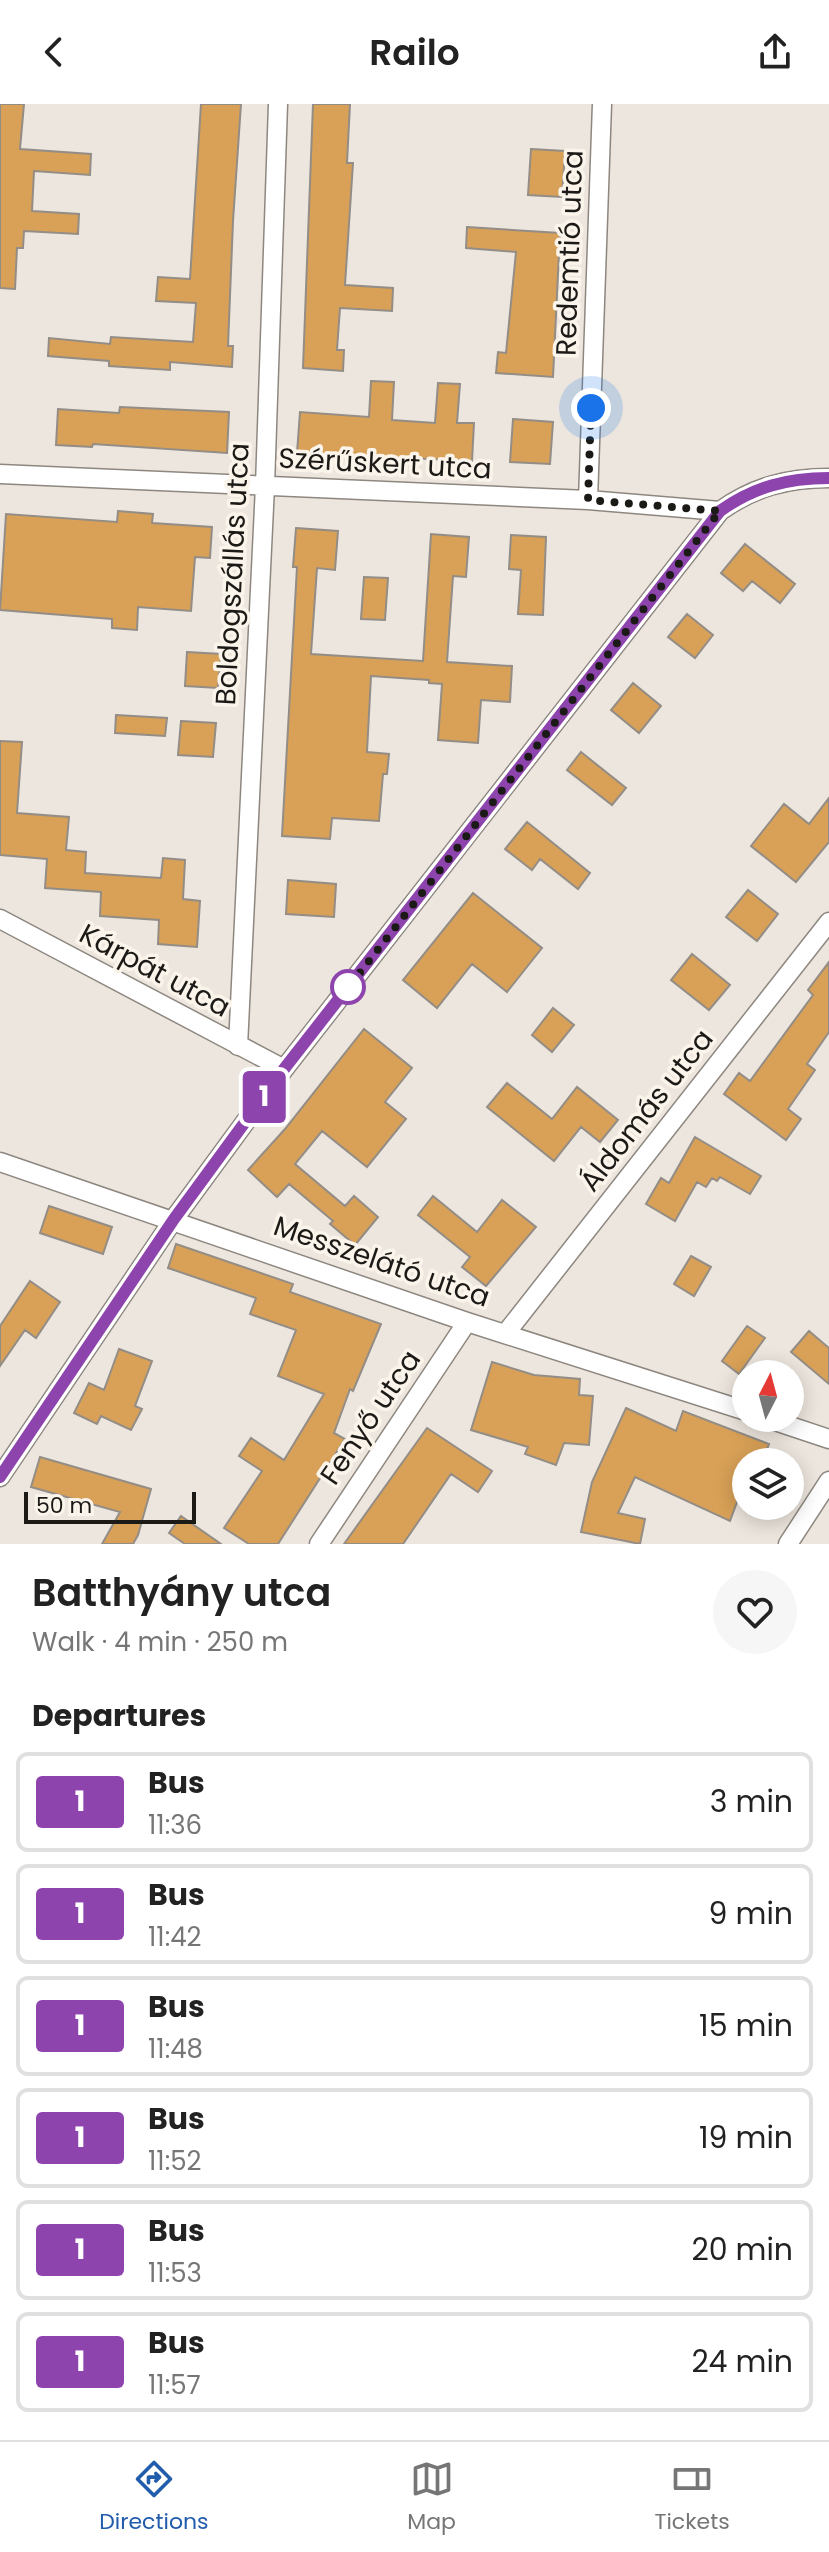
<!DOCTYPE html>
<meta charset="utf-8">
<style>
:root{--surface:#fff;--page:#f6f6f6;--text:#222;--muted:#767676;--line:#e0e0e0;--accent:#215cad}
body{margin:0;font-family:Poppins,sans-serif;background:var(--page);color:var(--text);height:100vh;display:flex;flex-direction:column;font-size:30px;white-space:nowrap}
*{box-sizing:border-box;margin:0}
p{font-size:26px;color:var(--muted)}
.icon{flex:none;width:44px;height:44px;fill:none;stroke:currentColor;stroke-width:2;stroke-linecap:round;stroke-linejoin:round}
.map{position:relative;height:1440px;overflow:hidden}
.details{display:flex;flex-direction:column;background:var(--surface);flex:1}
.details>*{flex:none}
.badge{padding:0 16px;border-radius:6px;font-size:28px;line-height:52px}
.needle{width:52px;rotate:6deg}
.buttons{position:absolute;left:732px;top:1256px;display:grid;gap:16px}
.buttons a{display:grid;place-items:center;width:72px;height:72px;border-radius:50%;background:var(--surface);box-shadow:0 4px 20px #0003;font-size:40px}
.scale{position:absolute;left:24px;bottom:20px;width:172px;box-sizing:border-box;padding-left:8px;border:4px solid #1c1a17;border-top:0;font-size:22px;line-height:28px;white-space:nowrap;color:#1c1a17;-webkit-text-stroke:6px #fbf4eb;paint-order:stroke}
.you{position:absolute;width:40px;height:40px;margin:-20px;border:6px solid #fff;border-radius:50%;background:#1a73e8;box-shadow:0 0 0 12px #1a73e833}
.map>.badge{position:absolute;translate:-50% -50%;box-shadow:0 0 0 4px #fff}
h2{padding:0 32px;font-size:30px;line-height:72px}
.round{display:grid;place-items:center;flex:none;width:84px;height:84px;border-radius:42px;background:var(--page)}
.overview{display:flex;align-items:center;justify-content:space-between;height:136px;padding:0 32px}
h1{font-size:38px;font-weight:600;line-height:60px}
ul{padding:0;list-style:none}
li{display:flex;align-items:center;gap:24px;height:100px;margin:0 16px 12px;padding:0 16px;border:4px solid var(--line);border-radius:12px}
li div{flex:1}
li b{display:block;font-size:30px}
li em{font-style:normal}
li .badge{min-width:88px;font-weight:700;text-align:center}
header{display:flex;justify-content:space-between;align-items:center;height:104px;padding:0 32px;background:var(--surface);font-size:36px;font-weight:600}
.tab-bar{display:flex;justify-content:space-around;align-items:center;height:112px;border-top:2px solid var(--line);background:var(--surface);font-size:22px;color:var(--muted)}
.tab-bar a{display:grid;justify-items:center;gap:4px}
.tab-bar .selected{color:var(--accent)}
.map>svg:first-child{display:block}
.building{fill:#d9a157;stroke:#938d86;stroke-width:2}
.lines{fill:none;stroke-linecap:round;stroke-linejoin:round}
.street-casing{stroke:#8d8780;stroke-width:21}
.street{stroke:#fff;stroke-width:18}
.line-casing{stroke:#fff;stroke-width:18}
.line{stroke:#8e44ad;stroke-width:12}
.walk{stroke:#1c1a17;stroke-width:8;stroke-dasharray:0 14.4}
.stop-dot{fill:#fff;stroke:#8e44ad;stroke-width:4}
.labels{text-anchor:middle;stroke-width:7;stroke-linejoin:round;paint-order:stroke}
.street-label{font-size:28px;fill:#1c1a17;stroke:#fbf4eb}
</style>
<header><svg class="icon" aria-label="back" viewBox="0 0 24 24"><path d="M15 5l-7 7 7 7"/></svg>Railo<svg class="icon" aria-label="share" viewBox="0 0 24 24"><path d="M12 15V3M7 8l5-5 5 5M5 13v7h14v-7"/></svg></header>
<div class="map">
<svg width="829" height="1440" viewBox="0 0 829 1440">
<rect width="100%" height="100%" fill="#ede6de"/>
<path class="building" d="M0,0H24L20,45L91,50L90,71L34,67L32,107L79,110L78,130L24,127L23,144H17L15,185L0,184Z
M201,0H241L233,117L228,242H233L232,263L170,258V266L109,262V257L48,252L49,234L110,240L111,233L193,238L196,199L156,197L158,173L190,175Z
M313,0H350L347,59H353L345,181L393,184L392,207L340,204L337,246H344L343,267L303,264Z
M531,45L565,47L562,93L528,91Z
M467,123L560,129L553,273L496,269L498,248L506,249L516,148L466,144Z
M371,277L394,278L392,316L435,319L438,279L460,280L457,319H474L472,357L297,349L300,308L369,313Z
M120,303L229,308L227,349L93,340L92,343L56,341L58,305L119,309Z
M513,315L553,318L550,360L510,358Z
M118,407L153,410L152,419L212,423L210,454L195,453L191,507L138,503L137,526L112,524V515L0,506L6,410L117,418Z
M296,424L338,427L335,466L317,464L311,550L423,557L431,430L469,433L466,473L453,472L447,558L512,562L510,598L481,596L478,639L438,636L442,580L429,579V576L371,572L367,648L389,650L387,670H383L379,717L332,714L330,735L282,732L297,463H293Z
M511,431L546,433L543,511L518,510L521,466L509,465Z
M745,440L795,480L780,499L752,477L743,487L721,469Z
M364,473L388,474L385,516L361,515Z
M687,510L713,531L695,554L668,533Z
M187,548L221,550L218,584L185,582Z
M633,579L661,602L639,629L611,606Z
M116,611L167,614L165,632L115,629Z
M181,617L216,619L213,653L178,651Z
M0,637L22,638L17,709L69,713L66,746L86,748L85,769L161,774L163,754L185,756L183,795L200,797L197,843L158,840L159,816L100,812L101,788L45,784L47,755L0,751Z
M581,648L626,684L612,701L567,666Z
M829,694V738L796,778L751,742L784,700L809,720Z
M527,718L590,769L578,785L540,755L532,766L505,745Z
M288,776L336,780L334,813L286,810Z
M748,786L778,810L757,837L726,813Z
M473,789L542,844L507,888L472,860L437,904L403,876Z
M692,850L730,881L709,906L671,876Z
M829,858V928L807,960L815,966L788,1005L801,1015L786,1036L724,990L739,969L750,977L813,891L808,886Z
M553,904L574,921L552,948L532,931Z
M364,925L412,964L385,998L406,1015L367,1063L322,1027L295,1060L345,1102L354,1092L378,1113L355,1141L330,1120L333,1117L289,1080L277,1093L248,1066L285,1025Z
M507,979L552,1015L577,983L618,1016L600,1038L581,1023L554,1057L487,1003Z
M695,1033L761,1072L750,1090L720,1073L717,1077L712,1074L706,1083L697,1078L675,1117L646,1100L661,1074L669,1079Z
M433,1092L477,1128L502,1096L536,1123L486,1182L462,1163L470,1153L418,1111Z
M49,1102L112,1123L103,1150L40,1129Z
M176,1140L293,1180L290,1188L381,1220L353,1287L350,1285L334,1329L345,1335L278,1440H249L224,1424L262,1367L239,1352L251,1334L284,1356L324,1290L278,1272L296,1226L250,1210L256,1194L168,1164Z
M691,1152L711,1163L694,1192L674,1180Z
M30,1177L60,1198L36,1234L25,1226L0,1262V1222Z
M747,1222L765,1234L739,1270L722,1257Z
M809,1227L829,1244V1280L791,1248Z
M119,1245L152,1257L135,1302L142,1305L131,1326L101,1312L97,1320L74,1309L89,1279L104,1286Z
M492,1258L534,1271L580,1275L579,1291L593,1292L589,1341L564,1339L556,1361L525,1350L528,1343L471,1326Z
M626,1304L676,1327L683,1307L769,1340L762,1358H746V1374L730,1417L635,1373L618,1409L645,1415L640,1440L581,1428L592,1378Z
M427,1324L492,1367L478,1388L451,1370L403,1440H344Z
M40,1353L151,1385L138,1431L133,1440H102L120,1408L31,1383Z
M181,1412L221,1440H185L169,1429Z"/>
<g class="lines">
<g class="street-casing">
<path id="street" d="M0,370L588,396L720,407
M588,396L602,0
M0,815L284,965
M238,942L265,382L278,0
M0,1058L467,1218L746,1307
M506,1229L829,818
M766,1314L829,1335
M0,1373L174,1115L284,965L720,407C754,383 787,374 829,374
M319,1440L467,1218
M788,1440L829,1377"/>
</g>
<use href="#street" class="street"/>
</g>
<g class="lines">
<g class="line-casing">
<path id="line" d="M0,1373L174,1115L284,965L720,407C754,383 787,374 829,374"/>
</g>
<use href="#line" class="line"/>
<path class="walk" d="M348,883L341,893L720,407L588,396L591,304"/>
</g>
<circle class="stop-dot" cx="348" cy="883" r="16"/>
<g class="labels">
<g class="street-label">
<text transform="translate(569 149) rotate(-88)" y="10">Redemtió utca</text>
<text transform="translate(385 359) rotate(3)" y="10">Szérűskert utca</text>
<text transform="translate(232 470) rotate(-87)" y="10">Boldogszállás utca</text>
<text transform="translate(155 866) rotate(28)" y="10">Kárpát utca</text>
<text transform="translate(646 1006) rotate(-52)" y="10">Áldomás utca</text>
<text transform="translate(382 1157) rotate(19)" y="10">Messzelátó utca</text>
<text transform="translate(370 1313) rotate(-56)" y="10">Fenyő utca</text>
</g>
</g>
</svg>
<div class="buttons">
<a><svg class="needle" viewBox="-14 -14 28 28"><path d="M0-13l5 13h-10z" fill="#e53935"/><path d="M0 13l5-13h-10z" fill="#767676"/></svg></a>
<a><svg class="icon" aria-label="layers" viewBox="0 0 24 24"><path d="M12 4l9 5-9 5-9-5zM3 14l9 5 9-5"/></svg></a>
</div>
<div class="scale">50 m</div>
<div class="you" style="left:591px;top:304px"></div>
<b class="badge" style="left:264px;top:993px;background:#8e44ad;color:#fff">1</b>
</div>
<section class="details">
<div class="overview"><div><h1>Batthyány utca</h1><p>Walk · 4 min · 250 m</p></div><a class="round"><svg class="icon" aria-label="heart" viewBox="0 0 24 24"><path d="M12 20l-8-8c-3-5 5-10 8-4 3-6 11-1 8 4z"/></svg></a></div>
<h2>Departures</h2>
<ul>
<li><span class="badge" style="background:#8e44ad;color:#fff">1</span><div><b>Bus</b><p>11:36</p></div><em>3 min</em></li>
<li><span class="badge" style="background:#8e44ad;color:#fff">1</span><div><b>Bus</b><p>11:42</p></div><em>9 min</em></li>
<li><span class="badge" style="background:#8e44ad;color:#fff">1</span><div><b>Bus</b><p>11:48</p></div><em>15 min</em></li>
<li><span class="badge" style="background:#8e44ad;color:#fff">1</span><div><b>Bus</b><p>11:52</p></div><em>19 min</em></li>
<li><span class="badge" style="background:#8e44ad;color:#fff">1</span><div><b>Bus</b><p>11:53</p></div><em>20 min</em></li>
<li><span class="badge" style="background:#8e44ad;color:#fff">1</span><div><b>Bus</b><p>11:57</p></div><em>24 min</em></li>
</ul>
</section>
<nav class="tab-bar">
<a class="selected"><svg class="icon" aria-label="directions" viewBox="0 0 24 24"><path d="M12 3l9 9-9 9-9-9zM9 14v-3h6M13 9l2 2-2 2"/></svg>Directions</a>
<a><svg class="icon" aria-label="map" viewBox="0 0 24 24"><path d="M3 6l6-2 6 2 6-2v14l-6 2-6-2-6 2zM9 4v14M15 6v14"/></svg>Map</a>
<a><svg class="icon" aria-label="tickets" viewBox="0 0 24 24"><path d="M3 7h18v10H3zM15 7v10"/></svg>Tickets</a>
</nav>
